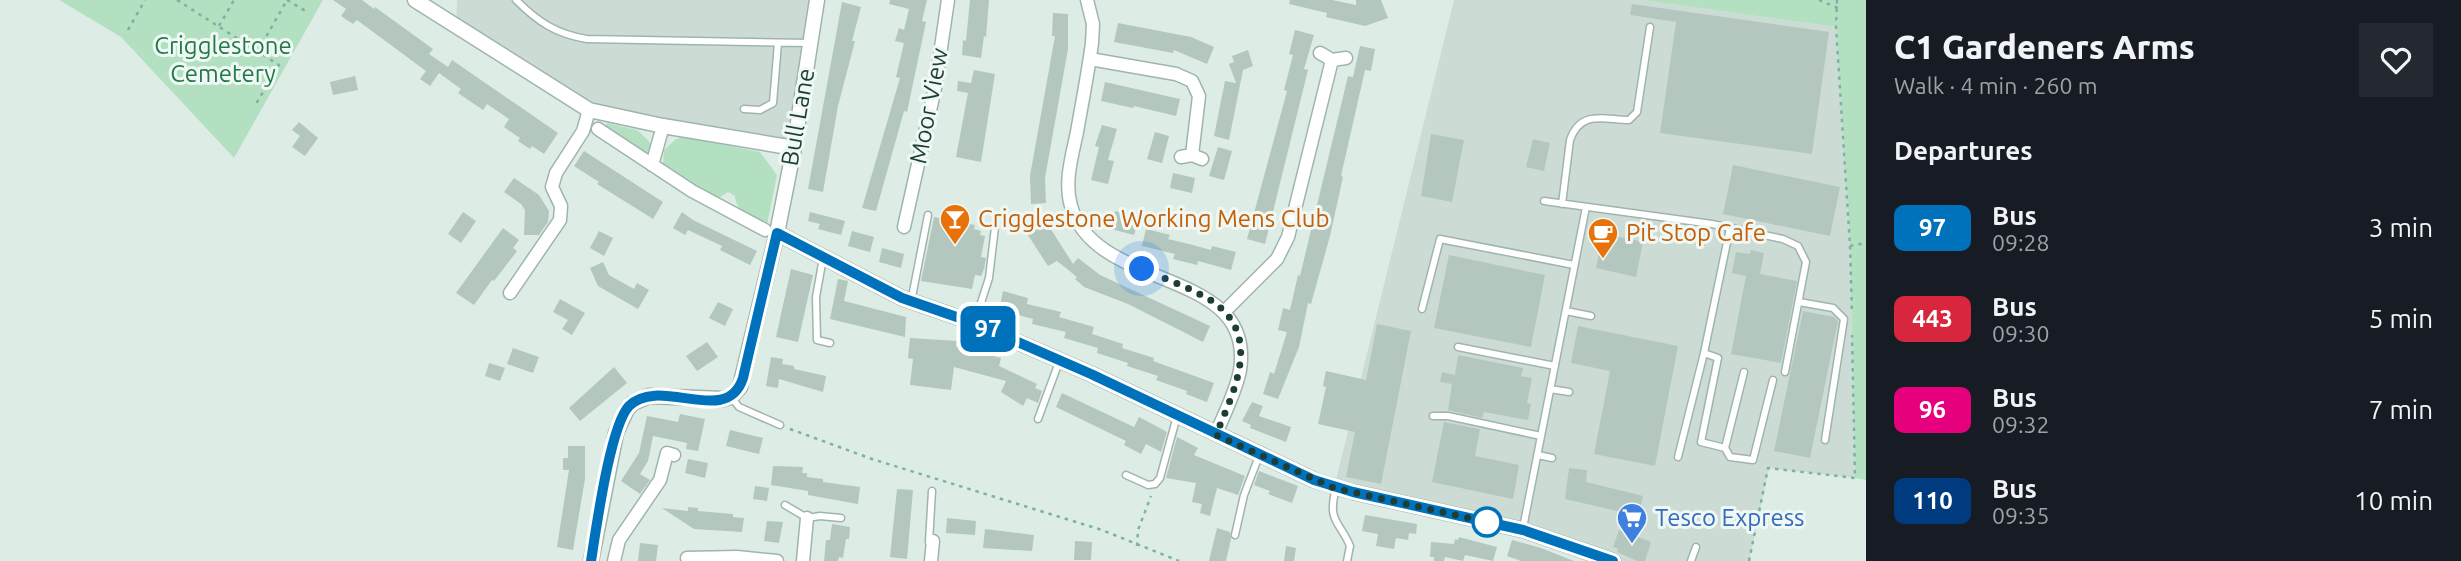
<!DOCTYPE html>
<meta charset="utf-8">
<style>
:root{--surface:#171b24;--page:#242831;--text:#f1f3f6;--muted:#9ea1a6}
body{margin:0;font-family:Ubuntu,sans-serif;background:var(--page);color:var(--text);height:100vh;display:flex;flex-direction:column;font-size:26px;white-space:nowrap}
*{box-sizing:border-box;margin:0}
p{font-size:23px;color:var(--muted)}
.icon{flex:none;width:38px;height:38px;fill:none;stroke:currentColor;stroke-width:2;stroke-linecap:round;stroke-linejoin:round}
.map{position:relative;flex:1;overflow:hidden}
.panel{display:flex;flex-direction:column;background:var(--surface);width:595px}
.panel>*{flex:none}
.badge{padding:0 14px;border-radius:10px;font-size:24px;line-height:46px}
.you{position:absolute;width:35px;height:35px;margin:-18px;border:5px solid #fff;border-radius:50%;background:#1a73e8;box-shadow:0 0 0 10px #1a73e833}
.map>.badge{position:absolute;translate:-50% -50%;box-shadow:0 0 0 4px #fff}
h2{padding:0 28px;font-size:26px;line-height:63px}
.round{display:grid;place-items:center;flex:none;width:74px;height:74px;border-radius:0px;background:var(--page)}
.head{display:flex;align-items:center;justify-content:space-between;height:119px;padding:0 28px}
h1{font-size:33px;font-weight:800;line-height:52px}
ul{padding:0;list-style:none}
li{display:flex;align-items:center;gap:21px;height:91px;padding:0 28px}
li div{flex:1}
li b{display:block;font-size:26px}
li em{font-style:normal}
li .badge{min-width:77px;font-weight:700;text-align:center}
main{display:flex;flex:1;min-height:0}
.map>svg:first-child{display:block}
.built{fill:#ccdcd5}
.green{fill:#b4e0c2}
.building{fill:#b3c7bf}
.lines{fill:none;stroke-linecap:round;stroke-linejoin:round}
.service-casing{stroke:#a0b4ae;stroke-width:9}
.minor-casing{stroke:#a0b4ae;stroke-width:15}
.tertiary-casing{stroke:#a0b4ae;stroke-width:17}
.path{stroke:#7ab3a5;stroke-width:2.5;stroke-dasharray:3.5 5;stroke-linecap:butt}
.service{stroke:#fff;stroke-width:6}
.minor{stroke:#fff;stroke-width:12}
.tertiary{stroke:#fff;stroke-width:14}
.line-casing{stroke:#fff;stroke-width:16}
.line{stroke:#0072bc;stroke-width:10}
.walk{stroke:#1d3d37;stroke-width:7;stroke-dasharray:0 12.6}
.stop-dot{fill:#fff;stroke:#0072bc;stroke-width:3.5}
.labels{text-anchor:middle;stroke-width:6;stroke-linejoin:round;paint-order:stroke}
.park-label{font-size:24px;fill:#237949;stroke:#eff8f4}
.street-label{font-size:24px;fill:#1d3d37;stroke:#eff8f4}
.food-label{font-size:24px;fill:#c56008;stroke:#eff8f4;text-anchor:start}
.shop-label{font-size:24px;fill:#366cbe;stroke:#eff8f4;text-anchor:start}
</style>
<main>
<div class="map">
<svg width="1866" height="561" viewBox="0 0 1866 561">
<rect width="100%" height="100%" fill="#deece6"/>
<path class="built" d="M457,0H817L794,148L589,110L456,26Z
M1454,0H1642L1836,27L1850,246L1855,478L1769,468L1749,561H1613L1523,530L1334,488Z"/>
<path class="green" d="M59,0H323L234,158L121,37Z
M1642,0H1866V480L1855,478L1850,246L1836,27Z
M607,123L637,130L648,140L652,147L650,155H645L606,128L605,126Z
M685,137L760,152L777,175L767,225C753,217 736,213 735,196L728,192L719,198L713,197L666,169L663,164L664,150L676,139Z"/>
<path class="building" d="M333,0H362L374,9L375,7L433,49L429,54L448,67L452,60L558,133L544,154L532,146L530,149L518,141L520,138L504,127L509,119L487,104L483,110L458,93L461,89L439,73L430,86L420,79L426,71L357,20L353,24L341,16L346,9Z
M890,0H927L922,21L926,22L907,112L904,111L876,211L862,208L900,78L896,77L904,43L895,41L899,28L904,30L909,9L889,4Z
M970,0H989L986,37L984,36L981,58L962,55L963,40L966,41Z
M1290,0H1332L1356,5V0H1381L1388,18L1365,26L1326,17L1327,13L1289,4Z
M842,2L861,7L852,41H855L838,106L823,192L808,189Z
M1632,4L1829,32L1812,154L1660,133L1676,22L1630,15Z
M1053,13L1068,14V49L1045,178L1046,203L1031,204L1030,176L1055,36H1052Z
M1118,23L1191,37L1214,47L1207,64L1174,50L1173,53L1114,42Z
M1295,30L1314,35L1304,69L1308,70L1265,244L1247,239L1287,91L1284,90L1293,55L1289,54Z
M1360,46L1375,49L1371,71L1365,70L1341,176L1343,177L1330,236L1311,304L1308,303L1299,347L1278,399L1263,394L1270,372L1274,374L1287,332L1278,330L1283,308L1290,310L1298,275L1300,276L1348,76L1353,77Z
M1248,50L1253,66L1243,70L1229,140L1214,136L1225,81L1236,83L1229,64L1234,62L1232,56Z
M974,70L995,74L981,162L956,157L968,93L957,91L958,81L971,83Z
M355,76L358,90L333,95L330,82Z
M1105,82L1180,99L1176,116L1134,106L1133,108L1101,101Z
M299,122L318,138L305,156L292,147L300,136L292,130Z
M1102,125L1117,129L1108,160L1114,161L1108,184L1091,180L1099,147L1095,146Z
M1155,132L1169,136L1162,163L1147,159Z
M1431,134L1464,140L1452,202L1421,196Z
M1533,139L1550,143L1544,171L1526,167Z
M1218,147L1232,151L1224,180L1209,176Z
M584,151L663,202L653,219L597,184L599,182L574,166Z
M1733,165L1840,187L1830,236L1723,214Z
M1173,173L1195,178L1192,193L1170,188Z
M514,178L539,195L549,211L548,222L539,235H524L525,210L521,204L504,192Z
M1115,211L1139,217L1134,235L1111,229Z
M463,212L476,221L461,243L448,234Z
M682,212L693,220L757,251L750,265L720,250L722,246L688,230L685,235L673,228Z
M810,212L845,221L841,235L818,229L820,224L808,221Z
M934,217L975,225L974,229L981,231L980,235L985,236L981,257L986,258L984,269L981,276L975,275L972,289L921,281Z
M1045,220L1073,264L1078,258L1100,275L1210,326L1203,342L1128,304L1084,287L1075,279L1077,277L1057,261L1048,266L1026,232Z
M503,228L519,240L513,248L517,251L494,281L492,280L474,305L456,293Z
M1146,229L1170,235L1168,239L1189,244L1211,250L1212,246L1236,252L1231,270L1198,261L1197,265L1173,259L1175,254L1142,246Z
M1604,229L1616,231L1615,236L1643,242L1636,277L1596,268Z
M599,231L613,238L604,256L590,248Z
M852,231L874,237L870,252L848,246Z
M882,248L904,254L901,268L879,262Z
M1751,250L1764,253L1760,274L1797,281L1781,363L1731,354L1746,276L1732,273L1736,252L1750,254Z
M1449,255L1545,275L1531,347L1434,328Z
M603,262L609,275L634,289L637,283L649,290L638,309L598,286L590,268Z
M791,269L813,275L798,342L776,337Z
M838,279L848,281L844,301L906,317L905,337L830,319Z
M1003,291L1028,298L1027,304L1061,312L1059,317L1094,327L1092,334L1123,344L1122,348L1154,358L1153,361L1214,383L1207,402L1186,394L1187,391L1156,380L1158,376L1127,366L1128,363L1097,353L1098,348L1064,338L1066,332L1032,324L1033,319L999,310Z
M560,299L585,313L572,335L562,329L568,320L553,312Z
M718,302L733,309L725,326L709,318Z
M1803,311L1834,317L1838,321L1810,458L1774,451Z
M1377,324L1411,331L1381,484L1346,477L1355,432L1318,424L1326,387L1323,386L1326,371L1366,380Z
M1578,326L1678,346L1655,466L1594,454L1610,371L1571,363Z
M910,338L957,341L956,346L1001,358L999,366L1037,384L1035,388L1042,391L1038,403L1027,398L1023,406L1001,392L1006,381L954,367L951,390L910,385L913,359L908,358Z
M707,342L718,357L697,371L686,356Z
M513,348L539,357L533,373L507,364Z
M1458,355L1523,368L1521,376L1532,378L1527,403L1531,404L1528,420L1484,412L1482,418L1448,410L1452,384L1440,382L1442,372L1455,375Z
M771,357L783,359L782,364L794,366V369L826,376L823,392L779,379L778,388L766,386Z
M489,363L505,368L500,381L485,376Z
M614,367L627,383L580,421L569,408Z
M1062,393L1134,427L1139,417L1167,432L1161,452L1146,444L1141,454L1124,445L1126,441L1056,407Z
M1252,402L1263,406L1259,416L1291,427L1286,442L1250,428L1251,425L1242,421Z
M680,414L705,419L698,451L686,449L687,443L653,436L648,461L640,474L650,480L640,494L621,481L639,453L647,416L678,422Z
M1444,422L1480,429L1475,456L1519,465L1513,499L1432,482Z
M730,430L763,438L759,454L726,446Z
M1177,437L1198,448L1194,455L1245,476L1238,495L1217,488L1210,516L1200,513L1202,504L1192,502L1196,483L1166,478Z
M568,446H585V479L573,550L557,547L569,470H563V458H568Z
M688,459L708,463L705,478L685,473Z
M773,466L803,467L802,473H807V477L823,479V482L860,487L858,504L808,495V491L771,485Z
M1569,468L1587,470L1586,482L1643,496L1639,516L1565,499Z
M1259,471L1298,486L1292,503L1268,494L1270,491L1254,485Z
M755,486L769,488L767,501L753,499Z
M897,489L913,490L907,559L890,557Z
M688,507L698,508V511L733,514V517L744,518L742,532L694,529L662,508L688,511Z
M1365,515L1417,524L1416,534L1409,533L1408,540L1396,538L1394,549L1376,546L1378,534L1362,531Z
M947,518L976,521L975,535L946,533Z
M767,521L783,522L779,543L764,541Z
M832,524L850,527L849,539H846L843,558L839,557L838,561H824L826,540H830Z
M1217,528L1230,532L1231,539L1226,561H1209Z
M985,529L1034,535L1032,551L983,548Z
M1619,530L1651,542L1645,561H1637L1617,552L1618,549L1613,547Z
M1459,537L1497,547L1493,561L1465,555L1463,561L1445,557L1444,561H1434V557H1430L1431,542L1454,544L1455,539L1458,540Z
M1512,540L1541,548L1574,561H1521L1507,556Z
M1075,541L1092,542L1091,560H1074Z
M640,543L658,545L656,561H638Z
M1286,546L1296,548L1294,561H1284Z"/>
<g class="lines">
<g class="service-casing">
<path id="service" d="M516,0C538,22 556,34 587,39L810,43
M744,109L760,110L773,103L778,43
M1544,201L1712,224L1783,239L1798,246L1806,262L1785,372
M1562,204L1570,140C1581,109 1605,120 1629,120L1637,112L1650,27
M823,258L816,297L817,340L830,343
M911,302L928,215
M1799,302L1833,308L1844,319L1825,440
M1422,309L1440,239L1574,265
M1566,311L1591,316
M975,321L989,278L995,227
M1458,347L1555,366
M1704,353L1718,358L1701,442L1725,448L1744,372
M1550,389L1569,392
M731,397L739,407L780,425
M1433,416H1448L1541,436
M1038,419L1059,362
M1725,448L1730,457L1753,460L1773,380
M1538,455L1552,458
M1678,457L1704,353L1730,228
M1126,475L1148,485L1155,484L1160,478L1177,416
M1336,488C1327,522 1339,520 1350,546L1347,561
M785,505L807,518L820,516L841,518
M1523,528L1586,207
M1235,535L1244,495L1259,456
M929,542L932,491
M1691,561L1696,547"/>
</g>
<g class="minor-casing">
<path id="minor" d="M1087,0L1093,24L1092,43C1088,73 1082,103 1077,132C1072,156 1064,182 1071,206C1096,293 1256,266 1240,370C1236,392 1224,414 1216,434
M1320,53L1332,60L1346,58
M1090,59L1176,74L1192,81L1199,96L1192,155
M598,129L692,191L765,230
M1181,157L1192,155L1202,159
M652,165L663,126
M904,227L935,88L948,0
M510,293L560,220L561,206L552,187L556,173L583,131L589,110
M1225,311L1277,259L1288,237L1332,60
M687,558L737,557L777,561
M614,561L619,540L660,480L667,453L674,455
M803,561L807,518
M931,561L933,541"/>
</g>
<g class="tertiary-casing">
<path id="tertiary" d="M415,0L589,110L663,126L794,148
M777,233L902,298L974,323L1091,374L1314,480L1353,492L1523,530L1613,561
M591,561L616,433L627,409L633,403L649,396L723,399L731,397L740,387L777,233L794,148L817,0"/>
</g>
<path class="path" d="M177,0L279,65L256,104
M287,0L309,13
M1819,0L1838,8
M1837,0L1836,27L1850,246L1852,314
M219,26L234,0
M128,30L145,0
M258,51L287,0
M1850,246L1866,243
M790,429L872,459L1102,530L1179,561
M1137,546L1138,530L1151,496
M1749,561L1768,468L1855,478L1852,335"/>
<use href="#service" class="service"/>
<use href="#minor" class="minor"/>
<use href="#tertiary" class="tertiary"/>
</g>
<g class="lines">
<g class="line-casing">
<path id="line" d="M591,561C596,530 610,426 629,406C660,375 727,428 743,378L777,233L902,298L974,323L1091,374L1314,480L1353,492L1523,530L1613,561"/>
</g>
<use href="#line" class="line"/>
<path class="walk" d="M1142,269C1165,279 1191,288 1212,301C1263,336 1234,390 1216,435L1334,488L1487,522"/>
</g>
<defs>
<g id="bar-pin" transform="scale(1.575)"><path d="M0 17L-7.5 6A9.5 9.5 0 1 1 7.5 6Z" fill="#e8710a" stroke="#eff8f4"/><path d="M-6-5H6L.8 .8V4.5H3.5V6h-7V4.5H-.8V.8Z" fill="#fff"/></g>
<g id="cafe-pin" transform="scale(1.575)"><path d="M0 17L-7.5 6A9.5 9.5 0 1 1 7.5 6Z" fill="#e8710a" stroke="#eff8f4"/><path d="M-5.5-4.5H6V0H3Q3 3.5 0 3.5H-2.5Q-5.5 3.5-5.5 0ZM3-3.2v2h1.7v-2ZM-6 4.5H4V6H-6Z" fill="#fff"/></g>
<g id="supermarket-pin" transform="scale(1.575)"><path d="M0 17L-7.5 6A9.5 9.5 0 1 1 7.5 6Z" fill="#3f7fe0" stroke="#eff8f4"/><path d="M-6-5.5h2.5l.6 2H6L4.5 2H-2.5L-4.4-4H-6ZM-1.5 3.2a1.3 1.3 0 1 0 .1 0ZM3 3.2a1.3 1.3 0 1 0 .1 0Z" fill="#fff"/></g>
</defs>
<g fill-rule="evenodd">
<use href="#bar-pin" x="955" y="219"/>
<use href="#cafe-pin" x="1603" y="233"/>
<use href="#supermarket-pin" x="1632" y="518"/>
</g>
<circle class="stop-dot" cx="1487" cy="522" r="14"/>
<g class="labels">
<g class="park-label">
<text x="223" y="54">Crigglestone<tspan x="223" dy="28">Cemetery</tspan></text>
</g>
<g class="street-label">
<text transform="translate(929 106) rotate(-79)" y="8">Moor View</text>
<text transform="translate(798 117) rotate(-80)" y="8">Bull Lane</text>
</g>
<g class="food-label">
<text x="978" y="227">Crigglestone Working Mens Club</text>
<text x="1626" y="241">Pit Stop Cafe</text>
</g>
<g class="shop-label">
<text x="1655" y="526">Tesco Express</text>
</g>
</g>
</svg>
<div class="you" style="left:1142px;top:269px"></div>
<b class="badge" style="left:988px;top:329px;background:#0072bc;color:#fff">97</b>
</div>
<section class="panel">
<div class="head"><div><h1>C1 Gardeners Arms</h1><p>Walk · 4 min · 260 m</p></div><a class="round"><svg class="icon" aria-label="heart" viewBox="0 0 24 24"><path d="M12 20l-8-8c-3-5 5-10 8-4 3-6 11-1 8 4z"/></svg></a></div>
<h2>Departures</h2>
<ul>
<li><span class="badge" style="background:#0072bc;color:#fff">97</span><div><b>Bus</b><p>09:28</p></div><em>3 min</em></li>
<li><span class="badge" style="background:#d7263d;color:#fff">443</span><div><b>Bus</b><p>09:30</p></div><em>5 min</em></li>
<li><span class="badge" style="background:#e6007e;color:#fff">96</span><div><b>Bus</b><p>09:32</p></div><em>7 min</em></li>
<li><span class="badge" style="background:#003b80;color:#fff">110</span><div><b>Bus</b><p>09:35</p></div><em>10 min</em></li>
</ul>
</section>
</main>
